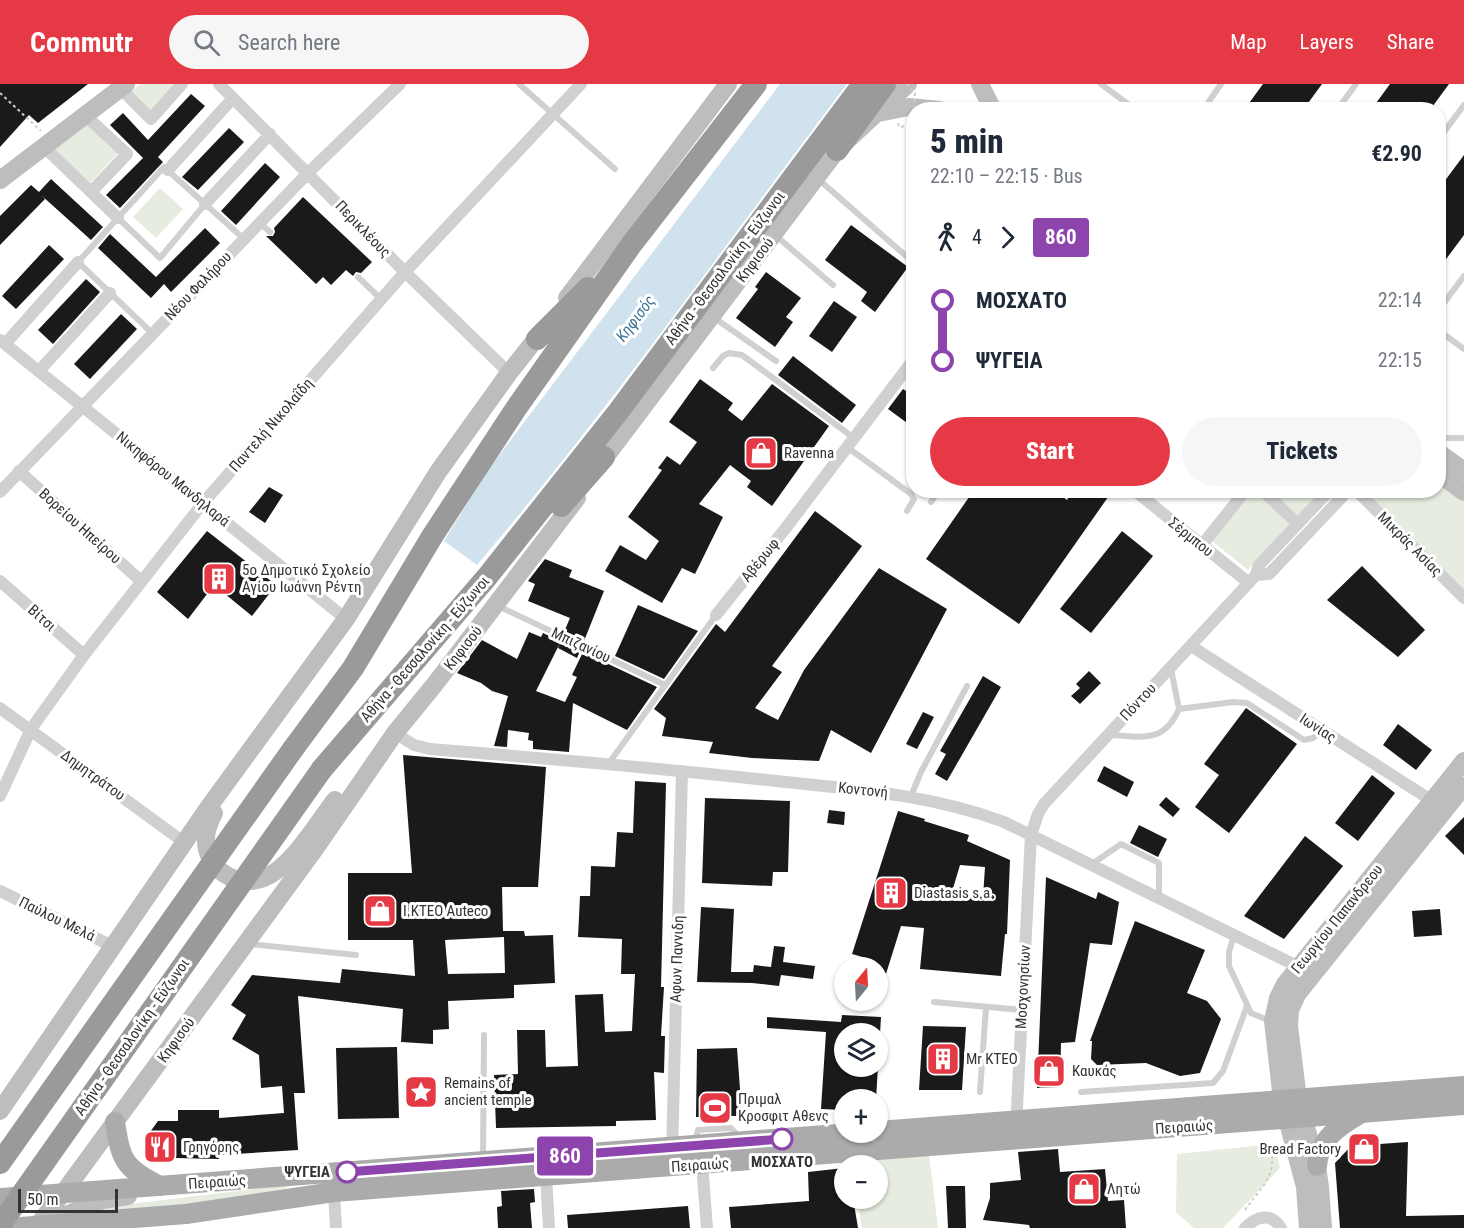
<!DOCTYPE html>
<meta charset="utf-8">
<style>
:root{--surface:#fff;--page:#f6f6f7;--text:#1f2937;--muted:#747a83;--accent:#e63946}
body{margin:0;font-family:"Roboto Condensed",sans-serif;background:var(--page);color:var(--text);height:100vh;display:flex;flex-direction:column;font-size:22px;white-space:nowrap}
*{box-sizing:border-box;margin:0}
p{font-size:20px;color:var(--muted)}
.icon{flex:none;width:33px;height:33px;fill:none;stroke:currentColor;stroke-width:2;stroke-linecap:round;stroke-linejoin:round}
.map{position:relative;flex:1;overflow:hidden}
.panel{position:absolute;left:906px;top:18px;width:540px;height:396px;display:flex;flex-direction:column;background:var(--surface);border-radius:24px;box-shadow:0 2px 4px #0004}
.panel>*{flex:none}
.badge{padding:0 12px;border-radius:4px;font-size:21px;line-height:39px}
.needle{width:39px;rotate:18deg}
.buttons{position:absolute;left:834px;top:873px;display:grid;gap:12px}
.buttons a{display:grid;place-items:center;width:54px;height:54px;border-radius:50%;background:var(--surface);box-shadow:0 2px 4px #0004;font-size:30px}
.scale{position:absolute;left:18px;bottom:15px;width:100px;box-sizing:border-box;padding-left:6px;border:3px solid #333;border-top:0;font-size:16px;line-height:21px;white-space:nowrap;color:#333;-webkit-text-stroke:4px #fff;paint-order:stroke}
.map>.badge{position:absolute;translate:-50% -50%;box-shadow:0 0 0 3px #fff}
.legs{display:flex;align-items:center;gap:9px;height:66px;padding:0 24px;font-size:20px}
.legs p{margin-inline-start:auto}
.head{display:flex;align-items:center;justify-content:space-between;height:102px;padding:0 24px}
h1{font-size:33px;font-weight:800;line-height:45px}
.cta{display:flex;gap:12px;margin-top:auto;padding:12px 24px}
.cta a{flex:1;height:69px;border-radius:36px;background:var(--accent);color:#fff;font-size:24px;font-weight:800;line-height:69px;text-align:center}
.cta a+a{background:var(--page);color:var(--text)}
ul{padding:0 24px;list-style:none}
li{display:flex;align-items:center;gap:21px;height:60px;font-size:22px}
li i{display:grid;place-items:center;width:9px;height:100%;margin:0 8px;background:currentColor}
li i::after{content:'';width:15px;height:15px;margin:-8px;border:4px solid;border-radius:50%;background:var(--surface)}
li p{margin-inline-start:auto}
li:first-child i{background:linear-gradient(#0000 50%,currentColor 0)}
li:last-child i{background:linear-gradient(currentColor 50%,#0000 0)}
header{display:flex;align-items:center;gap:36px;box-sizing:border-box;height:84px;padding:0 30px;background:var(--accent);color:#fff}
header strong{font-size:28px}
nav{display:flex;gap:33px;margin-inline-start:auto;font-size:21px}
.search{width:420px;height:54px;background:var(--page);display:flex;align-items:center;gap:15px;box-sizing:border-box;padding:0 21px;border-radius:33px;color:var(--muted);font-size:22px}
.map>svg:first-child{display:block}
.green{fill:#e6ecdf}
.water{fill:#cfe2ee}
.building{fill:#1a1a1a;fill-rule:evenodd}
.lines{fill:none;stroke-linecap:round;stroke-linejoin:round}
.path{stroke:#cdcdcd;stroke-width:2;stroke-dasharray:3 3;stroke-linecap:butt}
.lane{stroke:#d0d0d0;stroke-width:6}
.street{stroke:#d0d0d0;stroke-width:12}
.secondary{stroke:#bdbdbd;stroke-width:18}
.primary{stroke:#ababab;stroke-width:20}
.highway{stroke:#9a9a9a;stroke-width:22}
.path-bridge{stroke:#cdcdcd;stroke-width:2;stroke-dasharray:3 3;stroke-linecap:butt}
.highway-bridge{stroke:#9a9a9a;stroke-width:22}
.line-1-casing{stroke:#fff;stroke-width:14}
.line-1{stroke:#8e44ad;stroke-width:9}
.stop-1-dot{fill:#fff;stroke:#8e44ad;stroke-width:3}
.labels{text-anchor:middle;stroke-width:6;stroke-linejoin:round;paint-order:stroke}
.street-label{font-size:15px;fill:#333;stroke:#fff}
.poi-label{font-size:15px;fill:#333;stroke:#fff;text-anchor:start}
.stop-label{font-size:15px;font-weight:bold;fill:#333;stroke:#fff}
.water-label{font-size:16px;font-style:italic;fill:#3f7597;stroke:#fff}
</style>
<header>
<strong>Commutr</strong>
<div class="search"><svg class="icon" aria-label="search" viewBox="0 0 24 24"><circle cx="10" cy="10" r="6"/><path d="M15 15l6 6"/></svg>Search here</div>
<nav><a>Map</a><a>Layers</a><a>Share</a></nav>
</header>
<div class="map">
<svg width="1464" height="1144" viewBox="0 0 1464 1144">
<rect width="100%" height="100%" fill="#fff"/>
<path class="green" d="M140,0H176L152,28L130,9Z
M87,40L118,69L90,99L53,66Z
M160,104L183,125L156,154L133,133Z
M1439,397L1464,416V507L1363,407L1438,406Z
M1253,407H1325L1248,486L1212,457Z
M1274,1060L1280,1084L1223,1144H1194L1176,1128L1177,1070Z
M929,1070L938,1144H862L857,1115L878,1114V1082L851,1081L850,1077Z
M287,1101V1104C225,1116 162,1127 99,1130L97,1124Z"/>
<path class="water" d="M780,0H847C725,161 608,327 477,481L444,457L488,386Z"/>
<path class="building" d="M0,0H88L38,39L29,31L0,63Z
M1263,0H1322L1303,26H1244Z
M1390,0H1449L1430,26H1371Z
M191,10L205,22L158,73L163,78L120,124L106,111L143,74L110,41L123,29L148,56Z
M229,44L244,58L198,106L182,93Z
M1464,71V151L1438,186V106Z
M265,79L280,93L236,141L221,127Z
M51,95L103,143L91,156L41,111L45,115L0,161V132L31,101L39,108Z
M303,113L372,178L361,189L356,188L353,192L346,186L331,201L323,193L316,200L266,152H273L275,148L274,144Z
M851,141L908,183L875,228L861,217L867,208L825,176Z
M205,144L220,159L171,208L164,200L151,214L98,164L110,150L156,193Z
M49,161L64,175L16,225L2,212Z
M766,188L801,214L786,233L793,238L775,263L736,234L758,205L755,203Z
M86,195L100,208L53,260L38,246Z
M834,217L857,233L832,268L809,252Z
M121,230L137,245L90,295L74,280Z
M793,272L856,321L842,339L778,291Z
M700,295L733,319L728,326L742,337L772,300L829,342L772,422L747,403L751,397L730,381L699,420L723,433L695,490L682,484L662,519L605,487L620,461L646,476L659,457L628,433L662,386L658,384L667,372L680,381L697,358L669,338Z
M903,305L914,312V344L888,325Z
M269,403L283,411L265,439L249,428Z
M974,406H1053L1067,416L1074,406H1113L1019,540L926,475Z
M815,427L862,462L772,582L782,588L755,624L778,636L804,586L879,484L947,525L871,669L831,646L819,677L752,674L709,669L713,658L662,652L666,634L654,625L716,540L725,548Z
M207,447L276,501L252,532L214,501L188,535L157,508Z
M1122,447L1153,472L1091,549L1060,525Z
M545,475L572,486L569,493L604,507L584,557L564,548L570,534L528,517L535,500L528,497Z
M1362,482L1425,546L1398,573L1327,516Z
M638,521L698,547L664,595L615,572Z
M529,548L541,553L543,549L580,567L577,574L558,564L560,559L536,607L565,618L577,593L572,591L583,568L657,603L627,646L573,619L569,668L533,665V657L528,656L529,649L508,646L507,663L494,662L508,612L492,607L481,599L457,589L482,556L517,575Z
M1089,587L1101,599L1080,620L1071,612L1080,604L1076,600Z
M983,592L1001,603L947,697L935,690L946,670L940,667Z
M1246,624L1297,660L1229,749L1195,723L1219,691L1204,680Z
M923,628L934,633L917,665L906,660Z
M1398,640L1432,666L1416,686L1383,661Z
M403,671L546,683L538,803H502L503,847H524L525,852L553,851L555,899L514,901V914L448,917L449,945L433,946V960L401,958L403,925L298,912L305,1009H294L298,1066L219,1071V1075L176,1074L156,1077L145,1055L158,1037H178V1026H219V1034L284,1029L282,1002L261,1004L259,971L232,955L246,931L231,921L252,891L340,899L342,885L415,892L413,856H348V789H412ZM504,853L505,889L448,890L445,856Z
M1104,682L1134,698L1127,713L1097,697Z
M1372,691L1395,709L1358,757L1335,739Z
M635,697L666,699L661,903H664L661,952H665L664,989L654,988L656,1036L616,1037V1042L496,1044L494,991L518,990L517,946H545L546,983L578,982L575,911L603,910L605,948L632,947L635,890H621L622,855L578,853L580,812H590L591,782L615,783L617,748L633,749Z
M1166,713L1180,725L1173,733L1159,721Z
M705,714L790,717L788,788H773L772,802L702,799Z
M829,726L845,728L844,741L827,739Z
M898,727L925,735L924,737L969,751L967,757L1010,776L1007,850H1005L1001,892L920,885L924,844L901,842L880,909L878,908V884H863L866,874L852,870ZM960,781L985,783L983,813L951,811Z
M1464,733V771L1445,752Z
M1139,741L1167,755L1158,773L1130,759Z
M1305,752L1343,782L1284,855L1244,832Z
M1046,793L1096,815L1098,808L1119,818L1112,861L1090,859L1075,958L1061,959L1060,1003L1037,1004Z
M701,823L734,825L731,888H753L754,881L771,883L774,862L785,863L783,878L815,882L813,895L781,891L779,902L752,899L697,898Z
M1440,825L1442,851L1414,853L1412,827Z
M1135,837L1205,866L1187,909L1207,917L1221,935L1200,989L1180,992L1146,979L1097,981L1091,975L1092,957H1090Z
M842,931L881,933L880,950H844V982H878L876,1016H844V1026L821,1025L826,948L767,944V933L841,938Z
M923,942L966,943L962,1006H919Z
M397,963L399,1034L338,1035L336,964Z
M737,964L742,1032H723V1039L708,1040V1033H696L697,965Z
M1408,1058L1406,1132L1464,1131V1144H1340L1335,1079L1351,1062Z
M1058,1065L1060,1088L1105,1085L1108,1117L1124,1116L1126,1144H1030L1029,1141L983,1136L990,1114V1099L1021,1096L1018,1068Z
M844,1084V1114H853L858,1144H731L729,1123L809,1117L808,1088Z
M946,1102H965L966,1144H948Z
M534,1105L535,1118L530,1119L532,1144H498L497,1123L502,1122L501,1107Z
M688,1122L690,1144H568L567,1131Z"/>
<g class="lines">
<path class="path" d="M0,9L41,47
M898,39L899,43L912,41
M1245,1126C1262,1101 1278,1094 1270,1059"/>
<path class="lane" d="M519,0L615,85
M1101,0L1136,26
M1203,26L1221,0
M1337,26L1356,0
M1438,56L1464,21
M817,94L914,179
M118,134L160,174L205,120
M260,139L270,148
M775,151L833,201
M358,193L381,215
M1438,227L1464,192
M713,233L776,277
M914,235V248
M1438,246L1464,265
M152,249L78,178L164,83L244,155
M713,284L723,272L729,269L742,271L854,354
M1438,354H1464
M847,363L911,410L914,415L907,427
M931,418L939,406
M498,522L665,601
M1179,625L1233,618L1247,619L1304,656L1313,654L1322,646
M1109,651C1141,652 1163,661 1179,625L1171,585
M609,679L716,531
M911,712L921,688L967,602
M1092,780L1121,760L1159,779V815
M1234,851L1229,868V882L1251,929L1270,937
M250,860L356,871
M934,918L1022,926
M980,1008L986,923
M1081,1008L1213,999L1223,987L1247,922
M695,1056L698,1046L731,1044L739,1053
M483,1074L484,951"/>
<path class="street" d="M219,0L405,188L509,289
M120,4L151,35L182,0
M85,31L127,70L91,108
M44,63L118,134
M168,86L233,14
M205,120L270,50
M0,256L346,535
M5,260L78,178
M39,287L110,209
M19,387L141,497
M1134,406L1249,499
M1262,406L1298,440
M1356,406L1464,514
M0,408L308,89L400,0
M1202,461L1246,406
M1256,491L1269,490L1342,413L1344,406
M0,497L84,571
M716,531L785,445L914,275
M1191,562L1437,720
M0,624L185,759
M395,649L414,661L430,665C543,674 655,684 767,696C848,705 926,709 1004,738L1299,883
M0,712L31,645L84,571L203,419L405,188L581,0
M0,807L114,863
M1016,1043L1031,751L1038,730L1044,720L1256,491L1259,481L1330,406
M672,1070L682,687
M702,1080L707,1144
M546,1092L549,1144
M334,1108L336,1144
M1245,1144C1257,1132 1271,1128 1281,1144"/>
<path class="secondary" d="M980,0L993,26
M878,29L909,23L940,26
M0,96L126,0
M567,214L728,0
M1438,368L1464,387
M597,384L837,66L908,0
M1438,389L1464,408
M214,729C210,737 206,745 206,755C205,785 237,805 264,794C292,783 317,739 335,716
M0,1027L208,724L346,535L438,388L509,289L543,246
M46,1139L103,1116L128,1112
M36,1143L63,1109L315,765L395,649L435,600L577,414
M1308,1144L1305,1103L1282,1016L1273,937L1278,914L1285,900L1299,883L1464,677
M1323,1144L1320,1103L1317,1082L1298,1015L1289,942L1290,926L1298,909L1464,702"/>
<path class="primary" d="M115,1038C121,1077 124,1084 160,1102
M878,1047L1464,1002
M1317,1082C1319,1055 1338,1043 1360,1030
M0,1114L864,1048
M8,1144L186,1130L334,1108L1464,1021"/>
<path class="highway" d="M837,66L885,0
M537,255L588,204
M561,422L604,373
M293,665L353,584L433,451L515,326L631,161L756,0
M322,685L487,493L618,328L863,0"/>
<path class="path-bridge" d="M907,0L915,9L914,26"/>
<path class="highway-bridge" d="M0,1079L293,665
M0,1141L322,685"/>
</g>
<g class="lines">
<g class="line-1-casing">
<path id="line-1" d="M347,1088L782,1055"/>
</g>
<use href="#line-1" class="line-1"/>
</g>
<defs>
<g id="shop-square" transform="scale(1.725)"><rect x="-9" y="-9" width="18" height="18" rx="4" fill="#e63946" stroke="#fff"/><path d="M-5-2.5h2.3a2.7 3.5 0 0 1 5.4 0H5L5.5 6h-11ZM-1.5-2.5h3a1.5 2.3 0 0 0-3 0Z" fill="#fff"/></g>
<g id="building-square" transform="scale(1.725)"><rect x="-9" y="-9" width="18" height="18" rx="4" fill="#e63946" stroke="#fff"/><path d="M-4-6H4V6H1V3H-1V6H-4ZM-2.5-4.3h1.7v1.8h-1.7ZM.8-4.3h1.7v1.8H.8ZM-2.5-1h1.7V.8h-1.7ZM.8-1h1.7V.8H.8Z" fill="#fff"/></g>
<g id="sight-square" transform="scale(1.725)"><rect x="-9" y="-9" width="18" height="18" rx="4" fill="#e63946" stroke="#fff"/><path d="M0-6L1.8-2.2L6-1.7L2.9 1.2L3.7 5.4L0 3.3L-3.7 5.4L-2.9 1.2L-6-1.7L-1.8-2.2Z" fill="#fff"/></g>
<g id="stadium-square" transform="scale(1.725)"><rect x="-9" y="-9" width="18" height="18" rx="4" fill="#e63946" stroke="#fff"/><path d="M0-5a6.5 5 0 1 0 0 10a6.5 5 0 1 0 0-10ZM-3.5-1.8h7v3.6h-7Z" fill="#fff"/></g>
<g id="restaurant-square" transform="scale(1.725)"><rect x="-9" y="-9" width="18" height="18" rx="4" fill="#e63946" stroke="#fff"/><path d="M-5-6h1v4h1v-4h1v4h1v-4h1v5L-1.5 .5V6h-2V.5L-5-1ZM5-6V6H3V1.5H1.5Q1.5-4 5-6Z" fill="#fff"/></g>
</defs>
<g fill-rule="evenodd">
<use href="#shop-square" x="761" y="369"/>
<use href="#building-square" x="219" y="495"/>
<use href="#building-square" x="891" y="809"/>
<use href="#shop-square" x="380" y="827"/>
<use href="#building-square" x="943" y="975"/>
<use href="#shop-square" x="1049" y="987"/>
<use href="#sight-square" x="421" y="1008"/>
<use href="#stadium-square" x="715" y="1024"/>
<use href="#restaurant-square" x="160" y="1063"/>
<use href="#shop-square" x="1364" y="1065"/>
<use href="#shop-square" x="1084" y="1105"/>
</g>
<g class="stop-1-dot">
<circle cx="782" cy="1055" r="10"/>
<circle cx="347" cy="1088" r="10"/>
</g>
<g class="labels">
<g class="street-label">
<text transform="translate(363 145) rotate(46)" y="5">Περικλέους</text>
<text transform="translate(755 176) rotate(-53)" y="5">Κηφισού</text>
<text transform="translate(725 184) rotate(-53)" y="5">Αθήνα - Θεσσαλονίκη - Εύζωνοι</text>
<text transform="translate(198 202) rotate(-46)" y="5">Νέου Φαλήρου</text>
<text transform="translate(271 341) rotate(-49)" y="5">Παντελή Νικολαΐδη</text>
<text transform="translate(173 395) rotate(39)" y="5">Νικηφόρου Μανδηλαρά</text>
<text transform="translate(80 442) rotate(42)" y="5">Βορείου Ηπείρου</text>
<text transform="translate(1191 453) rotate(39)" y="5">Σέρμπου</text>
<text transform="translate(1410 460) rotate(45)" y="5">Μικράς Ασίας</text>
<text transform="translate(760 476) rotate(-51)" y="5">Αβέρωφ</text>
<text transform="translate(42 534) rotate(42)" y="5">Βίτσι</text>
<text transform="translate(581 561) rotate(25)" y="5">Μπιζανίου</text>
<text transform="translate(463 564) rotate(-52)" y="5">Κηφισού</text>
<text transform="translate(425 565) rotate(-49)" y="5">Αθήνα - Θεσσαλονίκη - Εύζωνοι</text>
<text transform="translate(1138 618) rotate(-47)" y="5">Πόντου</text>
<text transform="translate(1318 644) rotate(33)" y="5">Ιωνίας</text>
<text transform="translate(93 691) rotate(36)" y="5">Δημητράτου</text>
<text transform="translate(863 706) rotate(6)" y="5">Κοντονή</text>
<text transform="translate(57 835) rotate(26)" y="5">Παύλου Μελά</text>
<text transform="translate(1337 835) rotate(-51)" y="5">Γεωργίου Παπανδρεου</text>
<text transform="translate(677 875) rotate(-88)" y="5">Αφων Παννιδη</text>
<text transform="translate(1023 903) rotate(-87)" y="5">Μοσχονησίων</text>
<text transform="translate(132 953) rotate(-55)" y="5">Αθήνα - Θεσσαλονίκη - Εύζωνοι</text>
<text transform="translate(176 956) rotate(-54)" y="5">Κηφισού</text>
<text transform="translate(1184 1043) rotate(-4)" y="5">Πειραιώς</text>
<text transform="translate(700 1081) rotate(-4)" y="5">Πειραιώς</text>
<text transform="translate(217 1098) rotate(-4)" y="5">Πειραιώς</text>
</g>
<g class="poi-label">
<text x="784" y="374">Ravenna</text>
<text x="242" y="491">5ο Δημοτικό Σχολείο<tspan x="242" dy="17">Αγίου Ιωάννη Ρέντη</tspan></text>
<text x="914" y="814">Diastasis s.a.</text>
<text x="403" y="832">Ι.ΚΤΕΟ Auteco</text>
<text x="966" y="980">Mr KTEO</text>
<text x="1072" y="992">Καυκάς</text>
<text x="444" y="1004">Remains of<tspan x="444" dy="17">ancient temple</tspan></text>
<text x="738" y="1020">Πριμαλ<tspan x="738" dy="17">Κροσφιτ Αθενς</tspan></text>
<text x="183" y="1068">Γρηγόρης</text>
<text x="1341" y="1070" text-anchor="end">Bread Factory</text>
<text x="1107" y="1110">Λητώ</text>
</g>
<g class="stop-label">
<text x="782" y="1083">ΜΟΣΧΑΤΟ</text>
<text x="330" y="1093" text-anchor="end">ΨΥΓΕΙΑ</text>
</g>
<g class="water-label">
<text transform="translate(635 234) rotate(-53)" y="6">Κηφισός</text>
</g>
</g>
</svg>
<div class="buttons">
<a><svg class="needle" viewBox="-14 -14 28 28"><path d="M0-13l5 13h-10z" fill="#e53935"/><path d="M0 13l5-13h-10z" fill="#747a83"/></svg></a>
<a><svg class="icon" aria-label="layers" viewBox="0 0 24 24"><path d="M12 4l9 5-9 5-9-5zM3 14l9 5 9-5"/></svg></a>
<a>+</a>
<a>−</a>
</div>
<div class="scale">50 m</div>
<b class="badge" style="left:565px;top:1072px;background:#8e44ad;color:#fff">860</b>
<section class="panel">
<div class="head"><div><h1>5 min</h1><p>22:10 – 22:15 · Bus</p></div><b>€2.90</b></div>
<div class="legs"><svg class="icon" aria-label="walk" viewBox="0 0 24 24"><circle cx="13" cy="4" r="2"/><path d="M13 8l-2 6 4 7M11 14l-3 7M7 12l3-4h3l4 4"/></svg>4<svg class="icon" aria-label="forward" viewBox="0 0 24 24"><path d="M9 5l7 7-7 7"/></svg><b class="badge" style="background:#8e44ad;color:#fff">860</b></div>
<ul>
<li><i style="color:#8e44ad"></i><b>ΜΟΣΧΑΤΟ</b><p>22:14</p></li>
<li><i style="color:#8e44ad"></i><b>ΨΥΓΕΙΑ</b><p>22:15</p></li>
</ul>
<div class="cta"><a>Start</a><a>Tickets</a></div>
</section>
</div>
